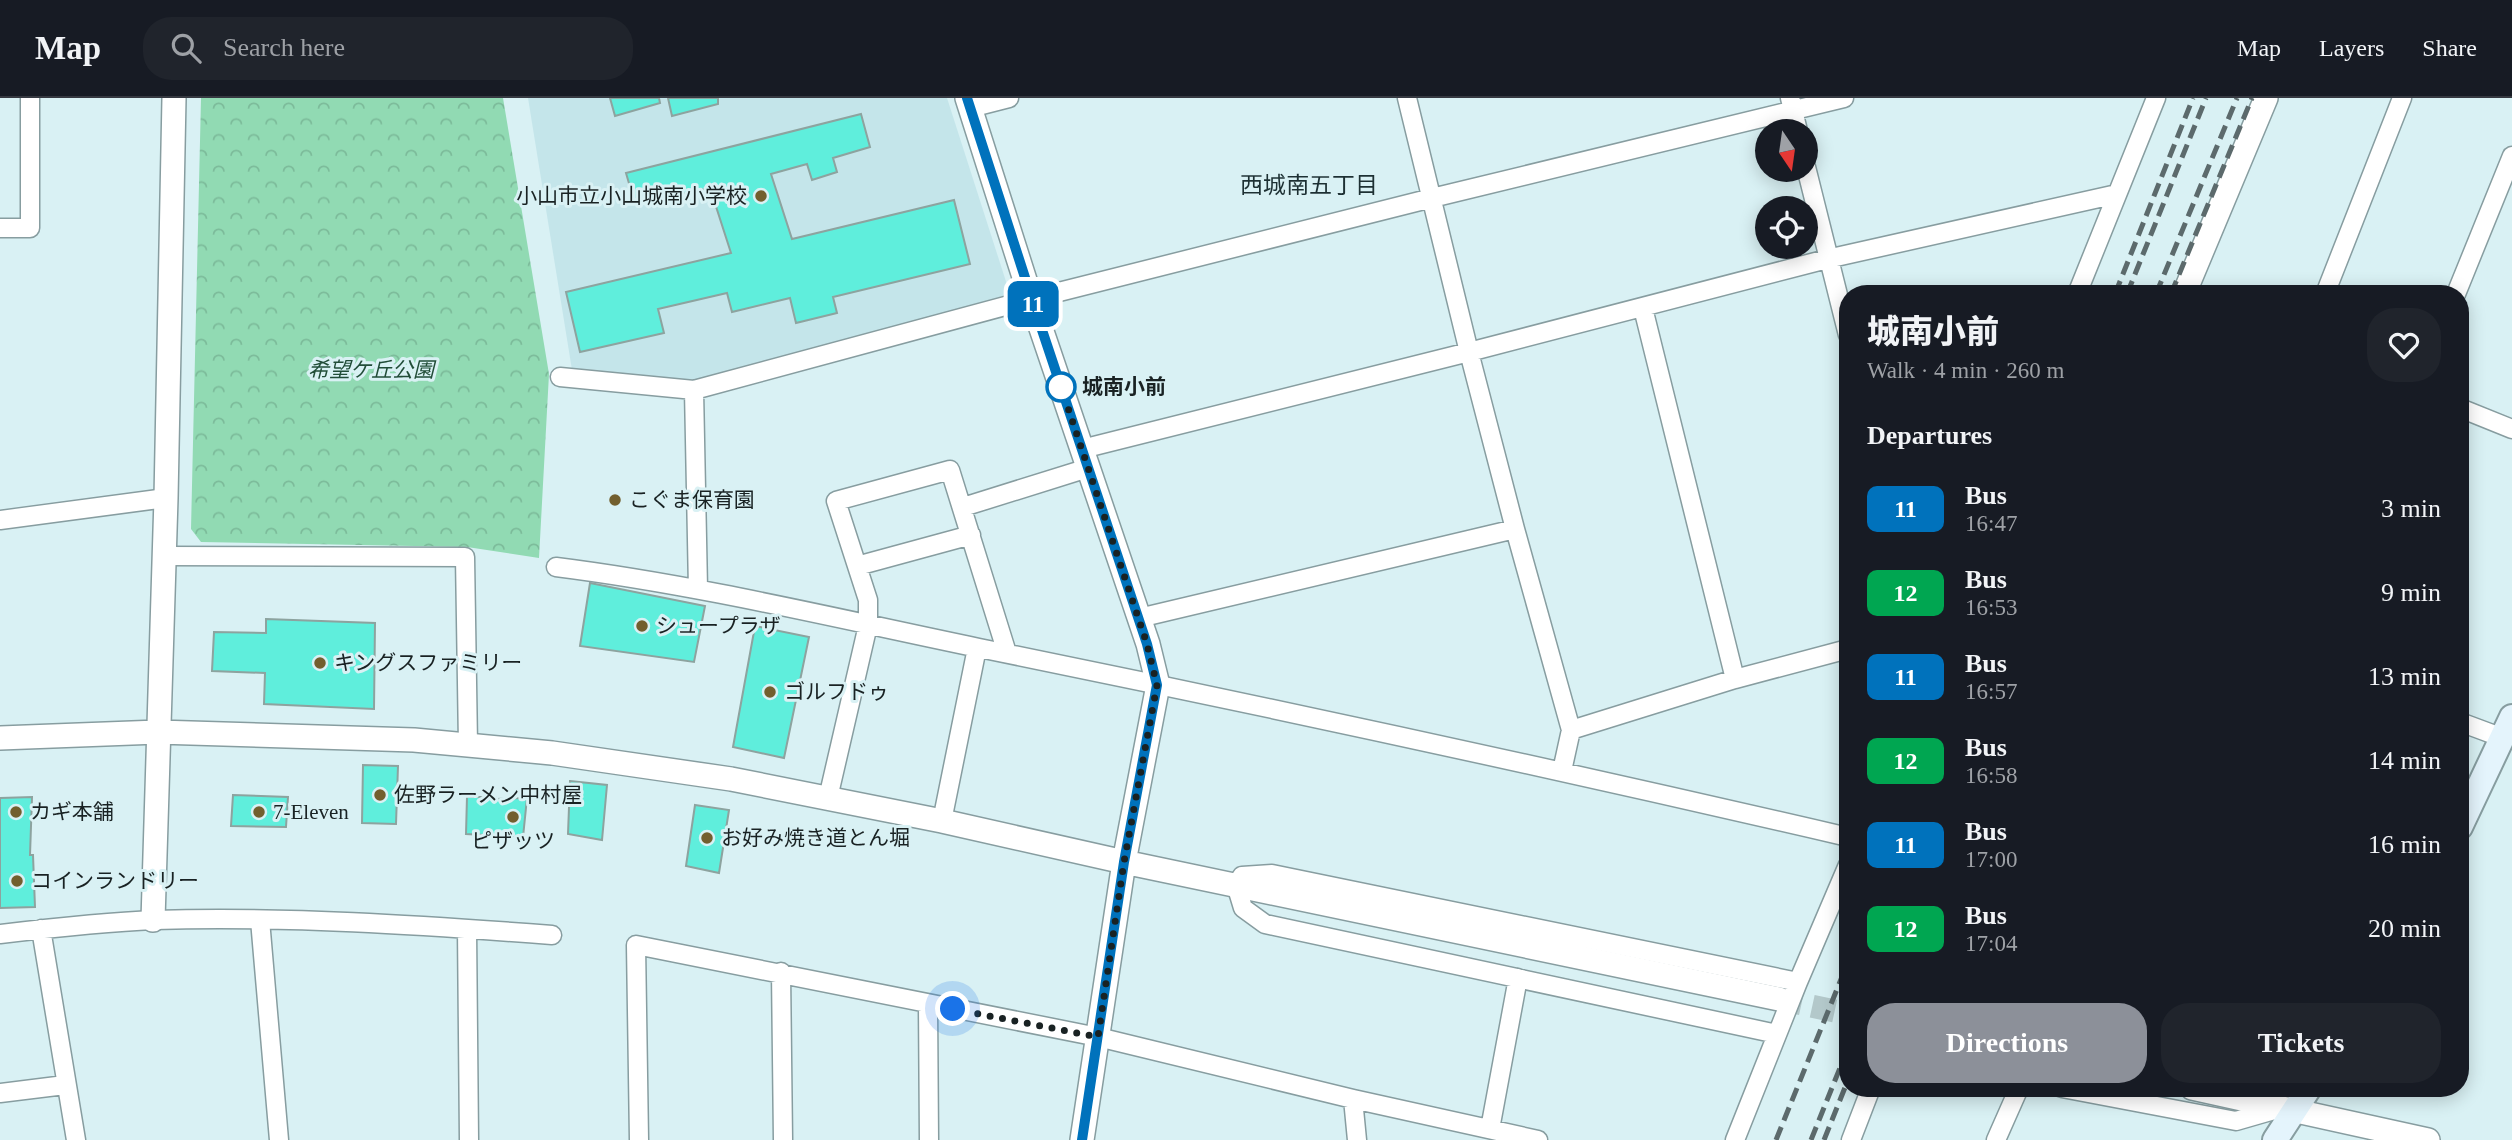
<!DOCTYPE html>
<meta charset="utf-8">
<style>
:root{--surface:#171b24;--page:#20242c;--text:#f1f3f6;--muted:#9ea1a6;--line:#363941;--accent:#8c9099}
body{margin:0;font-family:"Times New Roman","Noto Sans JP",serif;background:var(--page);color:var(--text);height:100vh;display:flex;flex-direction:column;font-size:26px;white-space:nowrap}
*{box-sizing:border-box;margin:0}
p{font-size:23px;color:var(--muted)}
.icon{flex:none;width:38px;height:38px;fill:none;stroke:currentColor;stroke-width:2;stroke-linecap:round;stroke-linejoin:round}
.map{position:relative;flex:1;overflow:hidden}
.side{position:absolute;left:1839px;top:187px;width:630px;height:812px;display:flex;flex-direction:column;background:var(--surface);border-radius:28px;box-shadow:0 4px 18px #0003}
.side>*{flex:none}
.badge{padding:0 14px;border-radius:10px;font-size:24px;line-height:46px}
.needle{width:46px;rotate:167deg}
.tools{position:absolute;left:1755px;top:21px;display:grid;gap:14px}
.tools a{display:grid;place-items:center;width:63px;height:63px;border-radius:50%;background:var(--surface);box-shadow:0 4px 18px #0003;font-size:35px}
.you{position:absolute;width:35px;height:35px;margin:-18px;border:5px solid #fff;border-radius:50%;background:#1a73e8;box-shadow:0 0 0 10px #1a73e833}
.map>.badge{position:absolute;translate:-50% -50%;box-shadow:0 0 0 4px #fff}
h2{padding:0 28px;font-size:26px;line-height:63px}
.round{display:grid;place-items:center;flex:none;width:74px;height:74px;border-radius:28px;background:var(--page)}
.headline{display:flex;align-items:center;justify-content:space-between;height:119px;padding:0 28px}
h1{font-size:33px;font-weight:800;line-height:52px}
.action{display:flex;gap:14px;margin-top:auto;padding:14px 28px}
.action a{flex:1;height:80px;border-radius:28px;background:var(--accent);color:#fff;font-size:28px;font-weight:800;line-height:80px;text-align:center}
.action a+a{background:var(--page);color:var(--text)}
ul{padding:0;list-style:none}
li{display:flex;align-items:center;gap:21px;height:84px;padding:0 28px}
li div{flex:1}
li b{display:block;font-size:26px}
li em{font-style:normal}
li .badge{min-width:77px;font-weight:700;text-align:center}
header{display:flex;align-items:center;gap:42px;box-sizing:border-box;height:98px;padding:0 35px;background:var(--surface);border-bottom:2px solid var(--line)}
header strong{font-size:33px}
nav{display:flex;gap:38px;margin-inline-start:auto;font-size:24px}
.search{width:490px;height:63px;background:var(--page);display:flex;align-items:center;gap:18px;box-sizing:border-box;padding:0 24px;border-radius:28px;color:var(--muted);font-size:26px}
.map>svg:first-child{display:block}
.built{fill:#c4e5ea}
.park{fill:url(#park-crowns)}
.building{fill:#5feedc;stroke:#8da39f;stroke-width:2}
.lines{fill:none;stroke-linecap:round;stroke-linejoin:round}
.tertiary-tunnel{stroke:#b3c8ca;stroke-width:23;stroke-dasharray:23 11;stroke-linecap:butt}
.minor-casing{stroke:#879da0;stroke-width:21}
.tertiary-casing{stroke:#879da0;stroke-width:26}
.secondary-casing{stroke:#879da0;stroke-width:28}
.minor{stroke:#fff;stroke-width:18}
.tertiary{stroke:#fff;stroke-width:23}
.secondary{stroke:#e4f4fc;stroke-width:24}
.rail{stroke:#5c6a6c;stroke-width:5;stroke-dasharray:14 7;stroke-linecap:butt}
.line-casing{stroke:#fff;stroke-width:16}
.line{stroke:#0072bc;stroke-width:10}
.walk{stroke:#192223;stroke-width:7;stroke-dasharray:0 12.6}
.poi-dot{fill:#725f2e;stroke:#d9f1f4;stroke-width:2.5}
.stop-dot{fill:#fff;stroke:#0072bc;stroke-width:3.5}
.labels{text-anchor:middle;stroke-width:6;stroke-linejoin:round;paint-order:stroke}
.poi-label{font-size:21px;fill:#192223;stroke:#d9f1f4;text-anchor:start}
.park-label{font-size:21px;font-style:italic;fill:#214d38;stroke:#d9f1f4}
.stop-label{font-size:21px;font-weight:bold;fill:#192223;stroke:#d9f1f4;text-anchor:start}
.neighbourhood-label{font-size:23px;fill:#1d3033;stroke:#d9f1f4}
</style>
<header>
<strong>Map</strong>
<div class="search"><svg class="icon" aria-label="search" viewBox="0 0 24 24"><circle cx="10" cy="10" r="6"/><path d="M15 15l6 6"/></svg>Search here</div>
<nav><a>Map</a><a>Layers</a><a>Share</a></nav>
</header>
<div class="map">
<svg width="2512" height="1042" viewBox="0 0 2512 1042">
<defs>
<pattern id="park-crowns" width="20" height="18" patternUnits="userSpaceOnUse" patternTransform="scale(1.75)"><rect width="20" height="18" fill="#91dab3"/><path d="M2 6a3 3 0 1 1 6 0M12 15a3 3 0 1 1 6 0" fill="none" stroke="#7cbb9a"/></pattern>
</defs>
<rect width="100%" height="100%" fill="#d9f1f4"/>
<path class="built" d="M528,0H947L1010,196L698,285L572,272Z"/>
<path class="park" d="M201,0H503L549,276L539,460L467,449L201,444L191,431Z"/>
<path class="building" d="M610,0H659L660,5L615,18Z
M668,0H718V6L672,18Z
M861,16L870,49L833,60L837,74L812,82L807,66L771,76L792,141L954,102L970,166L833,199L837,215L796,225L790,200L732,214L727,195L658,211L664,235L580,254L566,194L731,155L710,90L635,106L626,75Z
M590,485L705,508L694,564L580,548Z
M266,521L375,525L374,611L264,606L265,575L212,573L214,534L266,535Z
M755,528L809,539L784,660L733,649Z
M363,667L398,668L396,726L362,725Z
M570,683L607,687L602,742L568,736Z
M233,697L288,699L286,729L231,728Z
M32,699L30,757H33L35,809L0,810V700Z
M467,699H496V701L527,700L523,739L466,736Z
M695,707L729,712L719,775L686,768Z"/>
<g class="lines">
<path class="tertiary-tunnel" d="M1779,901L1848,916"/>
<g class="minor-casing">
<path id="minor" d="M1407,0L1469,254L1515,431L1571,632L1562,673
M1790,0L1798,33
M970,10L1009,0
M1806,69L1848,237
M0,130H30V0
M2077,196L2156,0
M2325,196L2402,0
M2456,196L2512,58
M1643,210L1735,581
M560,279L694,292L1031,201L1432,100L1844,0
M694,292L698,491
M2460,310L2512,331
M1082,351L1469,254L1827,161L2117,96
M963,409L1088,370
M0,422L166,400
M164,458L465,459L468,647
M857,468L971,437
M556,469C699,487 839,521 979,550C1270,609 1559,672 1848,739
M1139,520L1515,431
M2460,624L2503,640
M1571,632L1735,581L1848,551
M828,700L868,527V502L836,403L950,372L1007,555
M942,723L977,550
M260,822L279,1042
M41,831L76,1042
M467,831L469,1042
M0,836C51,830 103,824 154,822C286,818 420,827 552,837
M781,874L783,1042
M928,906L929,1042
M1777,936L1265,826L1243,810L1236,787L1242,778L1272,776L1798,884
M2062,990L2236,1023L2281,1010L2270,990
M0,995L65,987
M1353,1001L1357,1042
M1490,1031L1518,880
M639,1042L636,847L1098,939L1353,1001L1538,1042
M1735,1042L1798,884L1848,767
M1851,1042L1871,990
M1996,1042L2019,990"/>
</g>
<g class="tertiary-casing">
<path id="tertiary" d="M967,0L1031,201L1148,546L1158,587L1124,764L1082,1042
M2184,196L2266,0
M0,640L158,634L414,642L552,655L731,681L942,723L1124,764L1779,901
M153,822L166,400L174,0
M2192,990L2428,1042"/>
</g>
<g class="secondary-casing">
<path id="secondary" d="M2460,729L2512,619
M2275,1042L2309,990"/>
</g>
<use href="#minor" class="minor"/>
<use href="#tertiary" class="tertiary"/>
<use href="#secondary" class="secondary"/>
<path class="rail" d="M2115,196L2193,0
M2127,196L2206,0
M2156,196L2237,0
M2171,196L2252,0
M1776,1042L1848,864
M1811,1042L1848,950
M1824,1042L1848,982"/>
</g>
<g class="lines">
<g class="line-casing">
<path id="line" d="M967,0L1040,226L1147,546L1157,587L1124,764L1082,1042"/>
</g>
<use href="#line" class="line"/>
<path class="walk" d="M953,911L1098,939L1124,764L1157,587L1147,546L1061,289"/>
</g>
<g class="poi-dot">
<circle cx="761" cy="98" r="7"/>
<circle cx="615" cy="402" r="7"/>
<circle cx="642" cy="528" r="7"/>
<circle cx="320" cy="565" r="7"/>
<circle cx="770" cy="594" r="7"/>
<circle cx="380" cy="697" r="7"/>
<circle cx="16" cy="714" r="7"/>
<circle cx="259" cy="714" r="7"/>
<circle cx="513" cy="719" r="7"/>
<circle cx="707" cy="740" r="7"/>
<circle cx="17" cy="783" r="7"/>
</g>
<circle class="stop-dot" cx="1061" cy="289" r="14"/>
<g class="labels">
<g class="poi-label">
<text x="747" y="105" text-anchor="end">小山市立小山城南小学校</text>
<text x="629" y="409">こぐま保育園</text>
<text x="656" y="535">シュープラザ</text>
<text x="334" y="572">キングスファミリー</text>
<text x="784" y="601">ゴルフドゥ</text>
<text x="394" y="704">佐野ラーメン中村屋</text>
<text x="30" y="721">カギ本舗</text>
<text x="273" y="721">7-Eleven</text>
<text x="721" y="747">お好み焼き道とん堀</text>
<text x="513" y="750" text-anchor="middle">ピザッツ</text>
<text x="31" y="790">コインランドリー</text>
</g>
<g class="park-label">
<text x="371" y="279">希望ケ丘公園</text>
</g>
<g class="stop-label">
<text x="1082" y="296">城南小前</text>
</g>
<g class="neighbourhood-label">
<text x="1309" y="95">西城南五丁目</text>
</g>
</g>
</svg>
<div class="tools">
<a><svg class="needle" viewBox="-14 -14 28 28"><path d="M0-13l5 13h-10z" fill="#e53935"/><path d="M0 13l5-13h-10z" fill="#9ea1a6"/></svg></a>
<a><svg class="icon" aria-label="locate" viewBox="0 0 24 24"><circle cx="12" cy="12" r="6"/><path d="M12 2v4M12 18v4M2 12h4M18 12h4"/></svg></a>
</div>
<div class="you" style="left:953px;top:911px"></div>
<b class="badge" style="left:1033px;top:206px;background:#0072bc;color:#fff">11</b>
<section class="side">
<div class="headline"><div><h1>城南小前</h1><p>Walk · 4 min · 260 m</p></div><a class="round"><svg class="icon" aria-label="heart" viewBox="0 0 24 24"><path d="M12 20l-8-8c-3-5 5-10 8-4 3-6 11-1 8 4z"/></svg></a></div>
<h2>Departures</h2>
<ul>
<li><span class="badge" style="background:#0072bc;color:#fff">11</span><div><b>Bus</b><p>16:47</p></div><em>3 min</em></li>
<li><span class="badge" style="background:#00a651;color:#fff">12</span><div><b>Bus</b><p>16:53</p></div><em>9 min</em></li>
<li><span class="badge" style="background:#0072bc;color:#fff">11</span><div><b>Bus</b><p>16:57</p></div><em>13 min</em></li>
<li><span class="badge" style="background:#00a651;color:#fff">12</span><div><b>Bus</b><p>16:58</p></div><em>14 min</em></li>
<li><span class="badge" style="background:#0072bc;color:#fff">11</span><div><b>Bus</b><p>17:00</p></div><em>16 min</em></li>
<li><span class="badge" style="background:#00a651;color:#fff">12</span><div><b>Bus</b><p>17:04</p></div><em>20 min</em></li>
</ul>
<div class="action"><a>Directions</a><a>Tickets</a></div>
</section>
</div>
